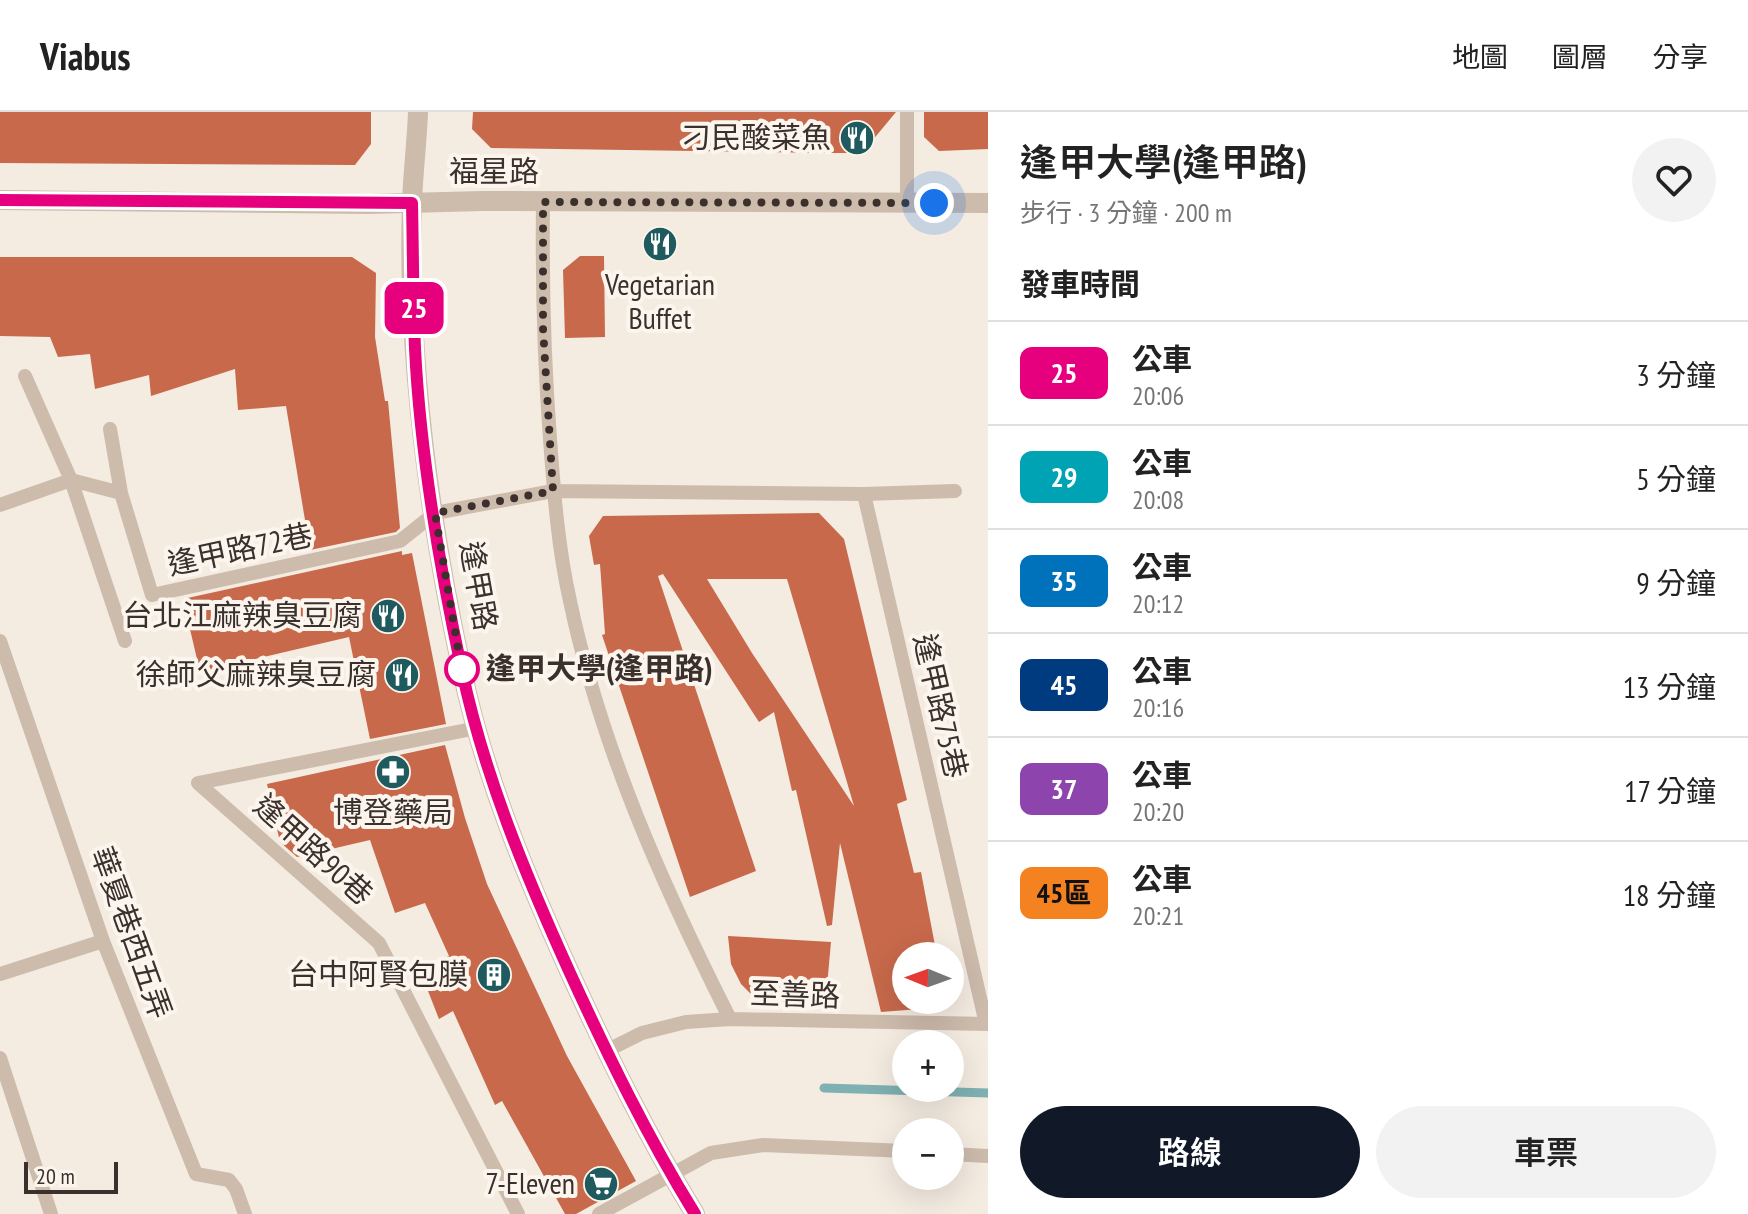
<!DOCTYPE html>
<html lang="zh-TW">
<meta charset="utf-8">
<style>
:root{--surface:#fff;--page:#f2f2f2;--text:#222;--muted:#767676;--line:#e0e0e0;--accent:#111827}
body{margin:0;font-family:"PT Sans Narrow","Noto Sans TC",sans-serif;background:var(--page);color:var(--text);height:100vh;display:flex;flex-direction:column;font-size:30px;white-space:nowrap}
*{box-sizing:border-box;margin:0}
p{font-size:26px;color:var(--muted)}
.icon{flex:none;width:44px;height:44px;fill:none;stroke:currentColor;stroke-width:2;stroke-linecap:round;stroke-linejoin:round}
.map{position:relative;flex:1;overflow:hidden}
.drawer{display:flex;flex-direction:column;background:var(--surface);width:760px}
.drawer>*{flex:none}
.badge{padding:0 16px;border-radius:12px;font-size:28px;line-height:52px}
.needle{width:52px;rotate:271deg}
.buttons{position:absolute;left:892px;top:830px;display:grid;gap:16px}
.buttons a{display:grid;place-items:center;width:72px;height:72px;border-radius:50%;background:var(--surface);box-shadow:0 8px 32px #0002;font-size:40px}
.scale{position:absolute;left:24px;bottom:20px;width:94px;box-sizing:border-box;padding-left:8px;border:4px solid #3b302b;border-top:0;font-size:22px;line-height:28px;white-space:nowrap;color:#3b302b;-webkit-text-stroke:6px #fbf5ee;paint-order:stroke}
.you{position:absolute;width:40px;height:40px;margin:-20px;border:6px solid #fff;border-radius:50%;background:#1a73e8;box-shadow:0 0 0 12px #1a73e833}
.map>.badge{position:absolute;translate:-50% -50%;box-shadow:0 0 0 4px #fff}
h2{padding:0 32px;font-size:30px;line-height:72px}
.round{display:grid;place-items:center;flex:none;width:84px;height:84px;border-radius:42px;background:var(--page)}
.headline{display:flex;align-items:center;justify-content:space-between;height:136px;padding:0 32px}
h1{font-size:38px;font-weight:600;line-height:60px}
.button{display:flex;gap:16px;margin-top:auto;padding:16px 32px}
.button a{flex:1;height:92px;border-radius:48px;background:var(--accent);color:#fff;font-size:32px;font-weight:600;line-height:92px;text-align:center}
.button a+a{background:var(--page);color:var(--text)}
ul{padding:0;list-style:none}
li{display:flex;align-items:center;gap:24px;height:104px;padding:0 32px;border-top:2px solid var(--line)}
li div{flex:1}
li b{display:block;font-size:30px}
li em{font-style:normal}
li .badge{min-width:88px;font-weight:700;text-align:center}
header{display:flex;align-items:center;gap:48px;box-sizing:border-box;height:112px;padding:0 40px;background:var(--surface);border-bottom:2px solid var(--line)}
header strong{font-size:38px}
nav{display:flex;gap:44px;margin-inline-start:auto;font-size:28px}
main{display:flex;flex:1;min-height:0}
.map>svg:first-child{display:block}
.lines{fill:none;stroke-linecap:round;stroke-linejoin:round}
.stream{stroke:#7fb0b2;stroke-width:9}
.building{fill:#c8694b;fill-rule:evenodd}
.service{stroke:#cdbbac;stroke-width:14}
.minor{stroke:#cdbbac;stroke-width:20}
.tertiary{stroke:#cdbbac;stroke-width:20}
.line-casing{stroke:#fff;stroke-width:18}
.line{stroke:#e6007e;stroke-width:12}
.walk{stroke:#3b302b;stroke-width:8;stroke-dasharray:0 14.4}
.stop-dot{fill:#fff;stroke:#e6007e;stroke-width:4}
.labels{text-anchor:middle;stroke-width:8;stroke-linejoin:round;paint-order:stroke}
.poi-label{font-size:30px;fill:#3b302b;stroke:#fbf5ee;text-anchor:end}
.street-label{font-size:30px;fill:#3b302b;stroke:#fbf5ee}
.stop-label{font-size:30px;font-weight:bold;fill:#3b302b;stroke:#fbf5ee;text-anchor:start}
</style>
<header>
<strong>Viabus</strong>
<nav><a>地圖</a><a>圖層</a><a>分享</a></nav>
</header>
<main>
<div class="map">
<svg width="988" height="1102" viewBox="0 0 988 1102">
<rect width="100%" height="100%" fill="#f4ebe1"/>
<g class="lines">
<path class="stream" d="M824,976L988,981"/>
</g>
<path class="building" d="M0,0H371V32L355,53L0,51Z
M473,0H896L862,41H824L491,36L472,17Z
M924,0H988V37L939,39L924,25Z
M580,144H604L605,225L565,226L563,158Z
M0,145H352L376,161L375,225L385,289H388L400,416L396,420L310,438L286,294L238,298L235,257L151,284L149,263L95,277L90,242L58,245L50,225L0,224Z
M819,401L844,427L907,688L897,692L914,761L921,760L937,844H906V888H945L946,895L881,900L840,731L832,813L827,814L796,678L792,679L774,600L759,610L663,462L658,464L756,759L690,785L602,523L605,522L600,452L594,453L589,424L603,404ZM707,467H787L854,694L752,541Z
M402,439V443L412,441L446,612L370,627L349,525L200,560L183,487Z
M445,633L465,706L487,772L567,944L636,1069L576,1102H565L502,989L495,993L453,899L439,907L419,856L449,844L425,791L395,801L370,728L297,745L280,730L267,672Z
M728,824L831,830L825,896L755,886L741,872L731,852Z"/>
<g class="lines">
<path class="service" d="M907,0V90
M543,90C542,170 544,248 550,327C554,381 558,436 570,489C601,636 663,774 730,907
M25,264L71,368L125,529
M110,317L121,381L152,483L400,429L435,401L553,379L864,382L986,912
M864,382L955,379
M0,393L71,368L121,381
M0,529L103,829L196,1062L229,1068L236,1077L245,1102
M477,616L198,671L379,831L518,1102
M0,862L103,829
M606,939L642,921L686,910L730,907L988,912
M0,946L51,1102
M950,1042L988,1044
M599,1102L711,1041L763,1033L906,1039"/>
<path class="minor" d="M418,0C417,30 413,60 412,91C407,247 429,407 462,559C484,663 526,764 570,861C608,944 647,1024 695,1102"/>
<path class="tertiary" d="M0,88L369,92L483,89L988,91"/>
</g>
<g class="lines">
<g class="line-casing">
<path id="line" d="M0,88L412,91C413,139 413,188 415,236C420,340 440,457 462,559C484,663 526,764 570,861C608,944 647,1024 695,1102"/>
</g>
<use href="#line" class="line"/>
<path class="walk" d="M462,557V560L435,401L553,379L543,216V90L934,91"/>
</g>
<defs>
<g id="restaurant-disc" transform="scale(1.8)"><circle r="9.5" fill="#1f5a5e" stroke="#fbf5ee"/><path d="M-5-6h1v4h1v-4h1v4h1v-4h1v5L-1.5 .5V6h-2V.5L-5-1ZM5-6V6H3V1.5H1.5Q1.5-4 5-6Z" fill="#fff"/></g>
<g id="pharmacy-disc" transform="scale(1.8)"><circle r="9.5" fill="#1f5a5e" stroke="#fbf5ee"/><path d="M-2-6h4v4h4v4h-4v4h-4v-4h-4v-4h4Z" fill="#fff"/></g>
<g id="building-disc" transform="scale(1.8)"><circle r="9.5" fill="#1f5a5e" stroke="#fbf5ee"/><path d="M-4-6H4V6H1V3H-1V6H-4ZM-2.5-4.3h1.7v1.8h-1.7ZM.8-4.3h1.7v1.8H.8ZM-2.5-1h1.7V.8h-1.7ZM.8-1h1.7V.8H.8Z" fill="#fff"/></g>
<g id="supermarket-disc" transform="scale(1.8)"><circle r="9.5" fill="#1f5a5e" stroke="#fbf5ee"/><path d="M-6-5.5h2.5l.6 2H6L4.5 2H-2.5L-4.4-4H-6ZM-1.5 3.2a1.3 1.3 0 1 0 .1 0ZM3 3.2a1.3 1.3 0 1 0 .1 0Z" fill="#fff"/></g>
</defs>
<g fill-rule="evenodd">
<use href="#restaurant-disc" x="857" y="26"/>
<use href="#restaurant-disc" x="660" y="132"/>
<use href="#restaurant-disc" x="388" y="504"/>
<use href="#restaurant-disc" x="402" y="563"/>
<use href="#pharmacy-disc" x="393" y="660"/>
<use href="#building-disc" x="494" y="863"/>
<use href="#supermarket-disc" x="601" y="1072"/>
</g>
<circle class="stop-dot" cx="462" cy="557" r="16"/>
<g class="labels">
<g class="poi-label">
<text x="831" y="36">刁民酸菜魚</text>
<text x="660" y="183" text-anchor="middle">Vegetarian<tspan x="660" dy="34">Buffet</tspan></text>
<text x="362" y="514">台北江麻辣臭豆腐</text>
<text x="376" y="573">徐師父麻辣臭豆腐</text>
<text x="393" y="711" text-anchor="middle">博登藥局</text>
<text x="468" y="873">台中阿賢包膜</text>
<text x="575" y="1082">7-Eleven</text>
</g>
<g class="street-label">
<text x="494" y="70">福星路</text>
<text transform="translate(240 438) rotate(-12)" y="10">逢甲路72巷</text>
<text transform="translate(478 474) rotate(80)" y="10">逢甲路</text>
<text transform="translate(940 594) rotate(77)" y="10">逢甲路75巷</text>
<text transform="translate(313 738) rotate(42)" y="10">逢甲路90巷</text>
<text transform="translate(131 821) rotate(70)" y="10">華夏巷西五弄</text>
<text transform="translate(795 883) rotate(2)" y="10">至善路</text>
</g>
<g class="stop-label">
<text x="486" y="567">逢甲大學(逢甲路)</text>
</g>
</g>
</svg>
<div class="buttons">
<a><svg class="needle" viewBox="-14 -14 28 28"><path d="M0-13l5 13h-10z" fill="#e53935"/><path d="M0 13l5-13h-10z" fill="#767676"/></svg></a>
<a>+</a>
<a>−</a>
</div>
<div class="scale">20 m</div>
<div class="you" style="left:934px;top:91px"></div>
<b class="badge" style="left:414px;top:196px;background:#e6007e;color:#fff">25</b>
</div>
<section class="drawer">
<div class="headline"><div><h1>逢甲大學(逢甲路)</h1><p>步行 · 3 分鐘 · 200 m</p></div><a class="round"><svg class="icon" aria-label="heart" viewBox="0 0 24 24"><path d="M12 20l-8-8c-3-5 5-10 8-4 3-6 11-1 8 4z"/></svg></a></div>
<h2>發車時間</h2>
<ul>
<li><span class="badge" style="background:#e6007e;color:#fff">25</span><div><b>公車</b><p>20:06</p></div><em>3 分鐘</em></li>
<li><span class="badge" style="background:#00a3b4;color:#fff">29</span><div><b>公車</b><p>20:08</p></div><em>5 分鐘</em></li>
<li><span class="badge" style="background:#0072bc;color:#fff">35</span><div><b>公車</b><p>20:12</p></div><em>9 分鐘</em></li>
<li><span class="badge" style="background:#003b80;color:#fff">45</span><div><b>公車</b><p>20:16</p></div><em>13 分鐘</em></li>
<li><span class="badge" style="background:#8e44ad;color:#fff">37</span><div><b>公車</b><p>20:20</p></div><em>17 分鐘</em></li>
<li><span class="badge" style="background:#f58220;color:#111">45區</span><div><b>公車</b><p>20:21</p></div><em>18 分鐘</em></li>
</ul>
<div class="button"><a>路線</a><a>車票</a></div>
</section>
</main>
